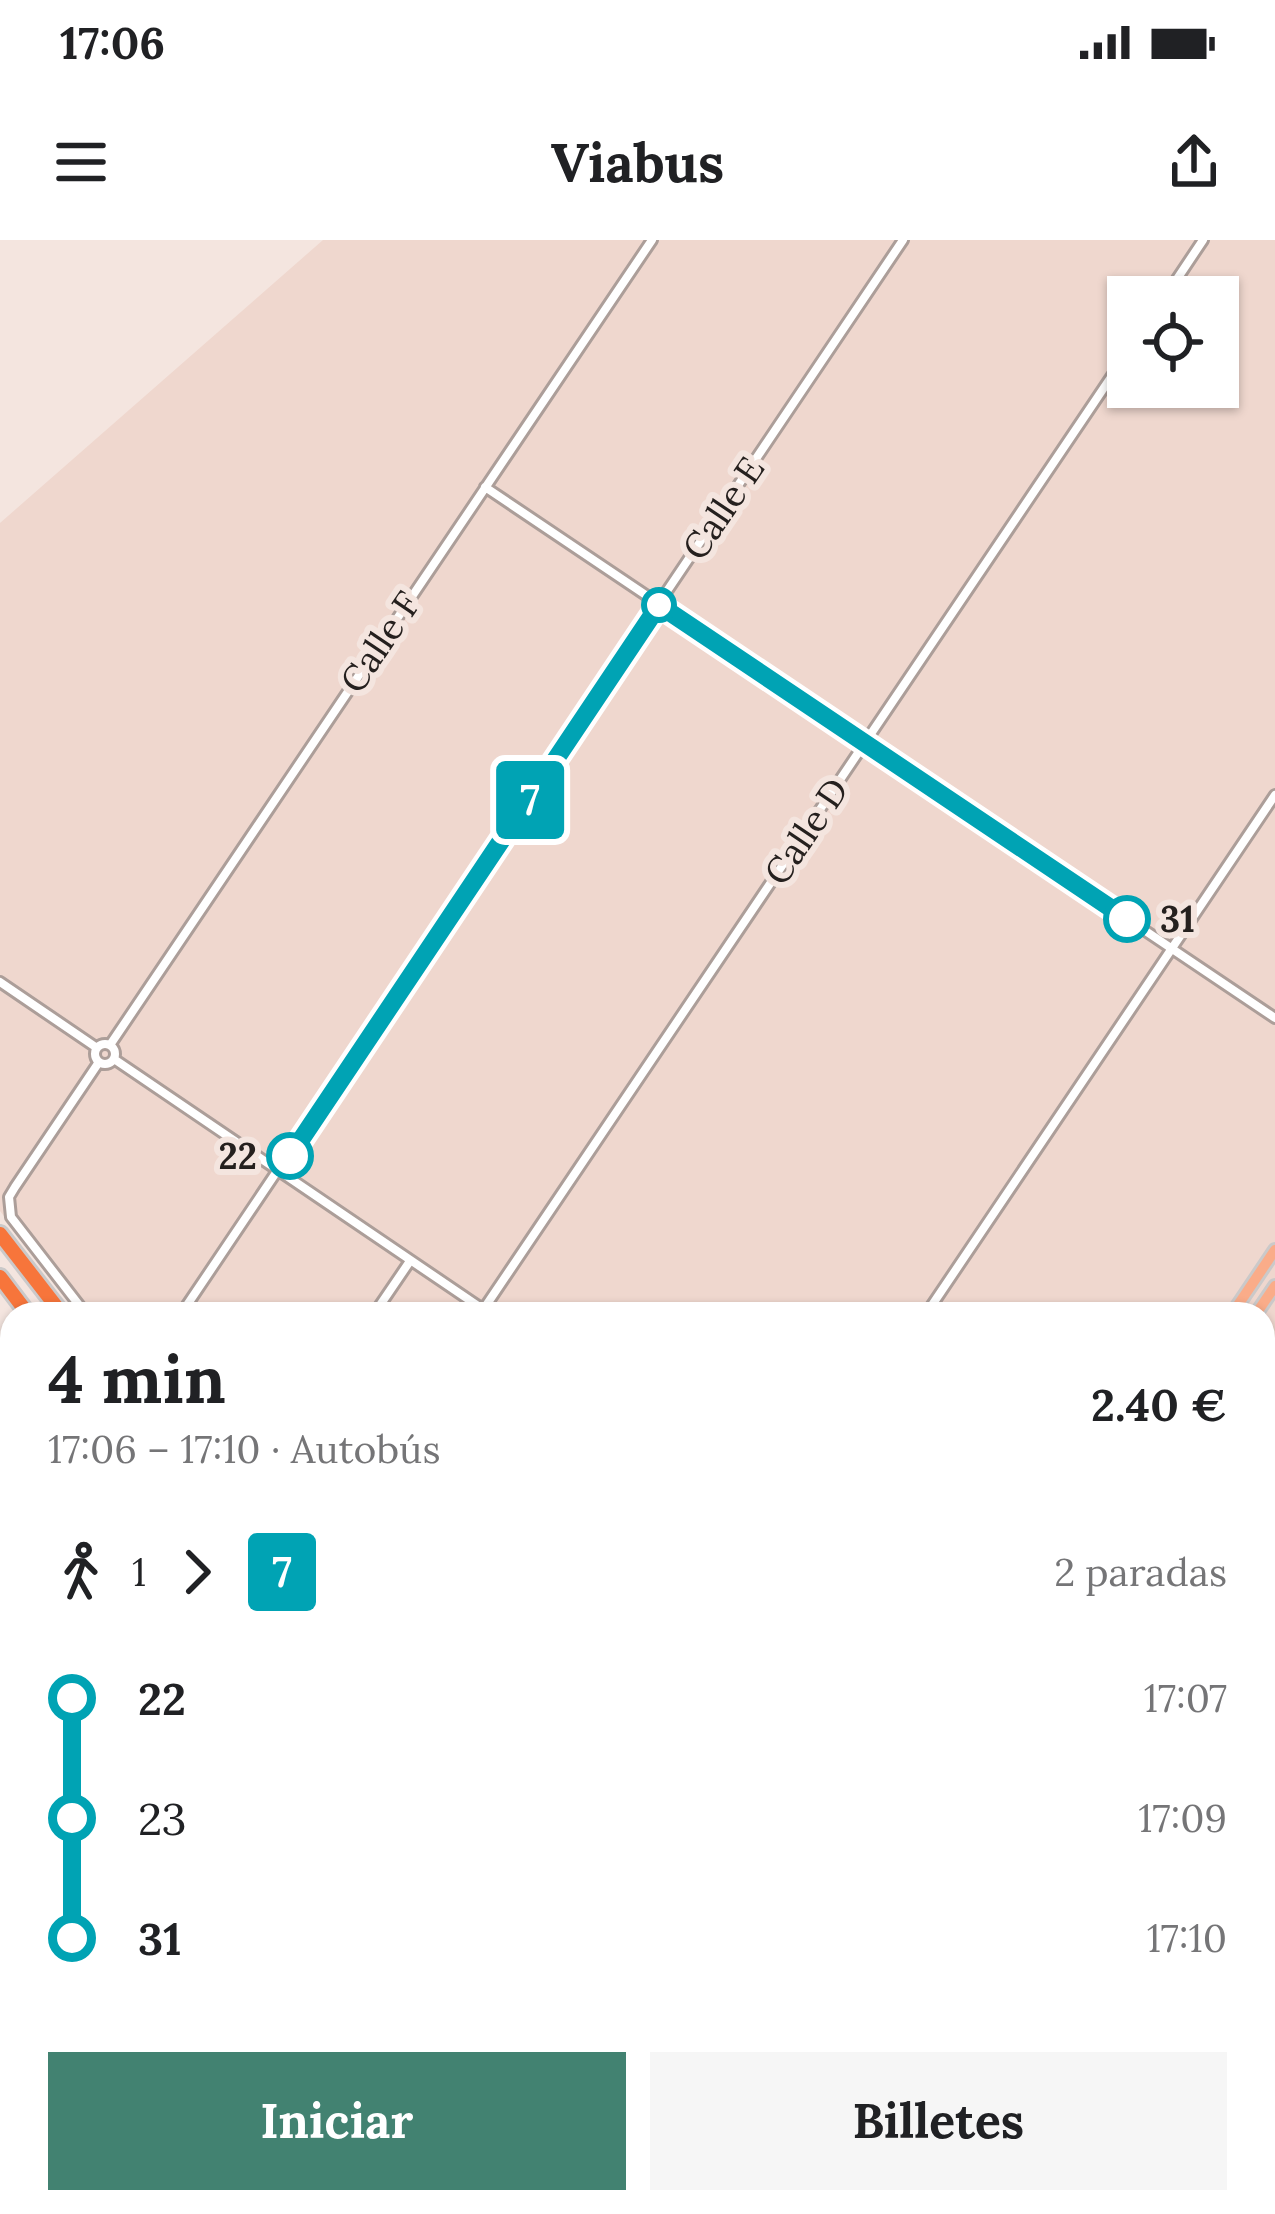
<!DOCTYPE html>
<html lang="es">
<meta charset="utf-8">
<style>
:root{--surface:#fff;--page:#f6f6f6;--text:#202124;--muted:#757577;--accent:#428271}
body{margin:0;font-family:Lora,serif;background:var(--page);color:var(--text);height:100vh;display:flex;flex-direction:column;font-size:45px;white-space:nowrap}
*{box-sizing:border-box;margin:0}
p{font-size:39px;color:var(--muted)}
.icon{flex:none;width:66px;height:66px;fill:none;stroke:currentColor;stroke-width:2;stroke-linecap:round;stroke-linejoin:round}
.map{position:relative;flex:1;overflow:hidden}
.panel{position:absolute;left:0px;top:1062px;width:1275px;height:912px;display:flex;flex-direction:column;background:var(--surface);border-radius:36px 36px 0 0;box-shadow:0 3px 9px #0004}
.panel>*{flex:none}
.badge{padding:0 24px;border-radius:9px;font-size:42px;line-height:78px}
.tools{position:absolute;left:1107px;top:36px;display:grid;gap:24px}
.tools a{display:grid;place-items:center;width:132px;height:132px;border-radius:0px;background:var(--surface);box-shadow:0 3px 9px #0004;font-size:60px}
.map>.badge{position:absolute;translate:-50% -50%;box-shadow:0 0 0 6px #fff}
.legs{display:flex;align-items:center;gap:18px;height:132px;padding:0 48px;font-size:39px}
.legs p{margin-inline-start:auto}
.headline{display:flex;align-items:center;justify-content:space-between;height:204px;padding:0 48px}
h1{font-size:66px;font-weight:700;line-height:90px}
.primary-button{display:flex;gap:24px;margin-top:auto;padding:24px 48px}
.primary-button a{flex:1;height:138px;border-radius:0px;background:var(--accent);color:#fff;font-size:48px;font-weight:700;line-height:138px;text-align:center}
.primary-button a+a{background:var(--page);color:var(--text)}
ul{padding:0 48px;list-style:none}
li{display:flex;align-items:center;gap:42px;height:120px;font-size:45px}
li i{display:grid;place-items:center;width:18px;height:100%;margin:0 15px;background:currentColor}
li i::after{content:'';width:30px;height:30px;margin:-15px;border:9px solid;border-radius:50%;background:var(--surface)}
li p{margin-inline-start:auto}
li:first-child i{background:linear-gradient(#0000 50%,currentColor 0)}
li:last-child i{background:linear-gradient(currentColor 50%,#0000 0)}
.status{display:flex;justify-content:space-between;align-items:center;height:84px;padding:0 60px;background:var(--surface);direction:ltr}
.status svg{height:33px;fill:currentColor}
header{display:flex;justify-content:space-between;align-items:center;height:156px;padding:0 48px;background:var(--surface);font-size:54px;font-weight:700}
.map>svg:first-child{display:block}
.built{fill:#efd7ce;fill-rule:evenodd}
.green{fill:#efb39a}
.lines{fill:none;stroke-linecap:round;stroke-linejoin:round}
.minor-casing{stroke:#ac9e99;stroke-width:14}
.tertiary-casing{stroke:#ac9e99;stroke-width:15}
.primary-casing{stroke:#cbc9c9;stroke-width:16}
.motorway-casing{stroke:#cbc9c9;stroke-width:20}
.minor{stroke:#fff;stroke-width:8}
.tertiary{stroke:#fff;stroke-width:9}
.primary{stroke:#faac89;stroke-width:10}
.motorway{stroke:#f7753b;stroke-width:14}
.primary-bridge-casing{stroke:#cbc9c9;stroke-width:16;stroke-linecap:butt}
.primary-bridge{stroke:#faac89;stroke-width:10}
.line-1-casing{stroke:#fff;stroke-width:27}
.line-1{stroke:#00a3b4;stroke-width:18}
.stop-1-dot{fill:#fff;stroke:#00a3b4;stroke-width:6}
.labels{text-anchor:middle;stroke-width:12;stroke-linejoin:round;paint-order:stroke}
.street-label{font-size:36px;fill:#25201e;stroke:#f4e5df}
.stop-label{font-size:36px;font-weight:bold;fill:#25201e;stroke:#f4e5df;text-anchor:start}
</style>
<div class="status"><b>17:06</b><svg viewBox="0 0 49 12"><path d="M0 12V9h3v3zM5 12V6h3v6zM10 12V3h3v9zM15 12V0h3v12zM26 1h20v11H26zM47 4h2v5h-2z"/></svg></div>
<header><svg class="icon" aria-label="menu" viewBox="0 0 24 24"><path d="M4 6h16M4 12h16M4 18h16"/></svg>Viabus<svg class="icon" aria-label="share" viewBox="0 0 24 24"><path d="M12 15V3M7 8l5-5 5 5M5 13v7h14v-7"/></svg></header>
<div class="map">
<svg width="1275" height="1974" viewBox="0 0 1275 1974">
<rect width="100%" height="100%" fill="#f4e5df"/>
<path class="built" d="M323,0H1275V1974H773L763,1962H1263V1074H79L0,971V283ZM1128,57H1218V147H1128Z
M0,1140L12,1157V1290L0,1311Z
M12,1373V1746L0,1739V1395Z
M0,1780L12,1787V1962H96L88,1974H0Z
M139,1962H409L412,1974H131Z"/>
<path class="green" d="M479,1962H614L606,1974H483Z"/>
<g class="lines">
<g class="minor-casing">
<path id="minor" d="M1165,57L1203,0
M485,247L1275,778
M0,742L97,808
M95 814a10 10 0 1 1 20 0a10 10 0 1 1-20 0Z
M110,805L652,0
M114,819L490,1074
M483,1070L1128,112
M86,1074L11,977L9,957L15,947L99,822
M181,1074L903,0
M374,1074L410,1021
M926,1074L1275,555
M1263,1428L1275,1410
M1263,1596L1275,1604
M1263,1920L1275,1902
M422,1962L426,1974
M869,1962L887,1974
M904,1974L905,1962
M1227,1974L1235,1962"/>
</g>
<g class="tertiary-casing">
<path id="tertiary" d="M0,1112L12,1128
M0,1358L12,1337
M0,1760L12,1767
M109,1974L117,1962"/>
</g>
<g class="primary-casing">
<path id="primary" d="M1232,1074L1275,1010
M1256,1074L1275,1046"/>
</g>
<g class="motorway-casing">
<path id="motorway" d="M0,994L62,1074
M0,1037L28,1074
M459,1962L463,1974
M473,1962L478,1974
M685,1962L690,1974
M621,1974L631,1968"/>
</g>
<use href="#minor" class="minor"/>
<use href="#tertiary" class="tertiary"/>
<use href="#primary" class="primary"/>
<use href="#motorway" class="motorway"/>
<g class="primary-bridge-casing">
<path id="primary-bridge" d="M651,1974L659,1962"/>
</g>
<use href="#primary-bridge" class="primary-bridge"/>
</g>
<g class="lines">
<g class="line-1-casing">
<path id="line-1" d="M290,916L659,365L1127,679"/>
</g>
<use href="#line-1" class="line-1"/>
</g>
<g class="stop-1-dot">
<circle cx="659" cy="365" r="15"/>
<circle cx="1127" cy="679" r="21"/>
<circle cx="290" cy="916" r="21"/>
</g>
<g class="labels">
<g class="street-label">
<text transform="translate(723 268) rotate(-56)" y="13">Calle E</text>
<text transform="translate(380 402) rotate(-56)" y="13">Calle F</text>
<text transform="translate(806 591) rotate(-56)" y="13">Calle D</text>
</g>
<g class="stop-label">
<text x="1160" y="692">31</text>
<text x="257" y="929" text-anchor="end">22</text>
</g>
</g>
</svg>
<div class="tools">
<a><svg class="icon" aria-label="locate" viewBox="0 0 24 24"><circle cx="12" cy="12" r="6"/><path d="M12 2v4M12 18v4M2 12h4M18 12h4"/></svg></a>
</div>
<b class="badge" style="left:530px;top:560px;background:#00a3b4;color:#fff">7</b>
<section class="panel">
<div class="headline"><div><h1>4 min</h1><p>17:06 – 17:10 · Autobús</p></div><b>2.40 €</b></div>
<div class="legs"><svg class="icon" aria-label="walk" viewBox="0 0 24 24"><circle cx="13" cy="4" r="2"/><path d="M13 8l-2 6 4 7M11 14l-3 7M7 12l3-4h3l4 4"/></svg>1<svg class="icon" aria-label="forward" viewBox="0 0 24 24"><path d="M9 5l7 7-7 7"/></svg><b class="badge" style="background:#00a3b4;color:#fff">7</b><p>2 paradas</p></div>
<ul>
<li><i style="color:#00a3b4"></i><b>22</b><p>17:07</p></li>
<li><i style="color:#00a3b4"></i><span>23</span><p>17:09</p></li>
<li><i style="color:#00a3b4"></i><b>31</b><p>17:10</p></li>
</ul>
<div class="primary-button"><a>Iniciar</a><a>Billetes</a></div>
</section>
</div>
